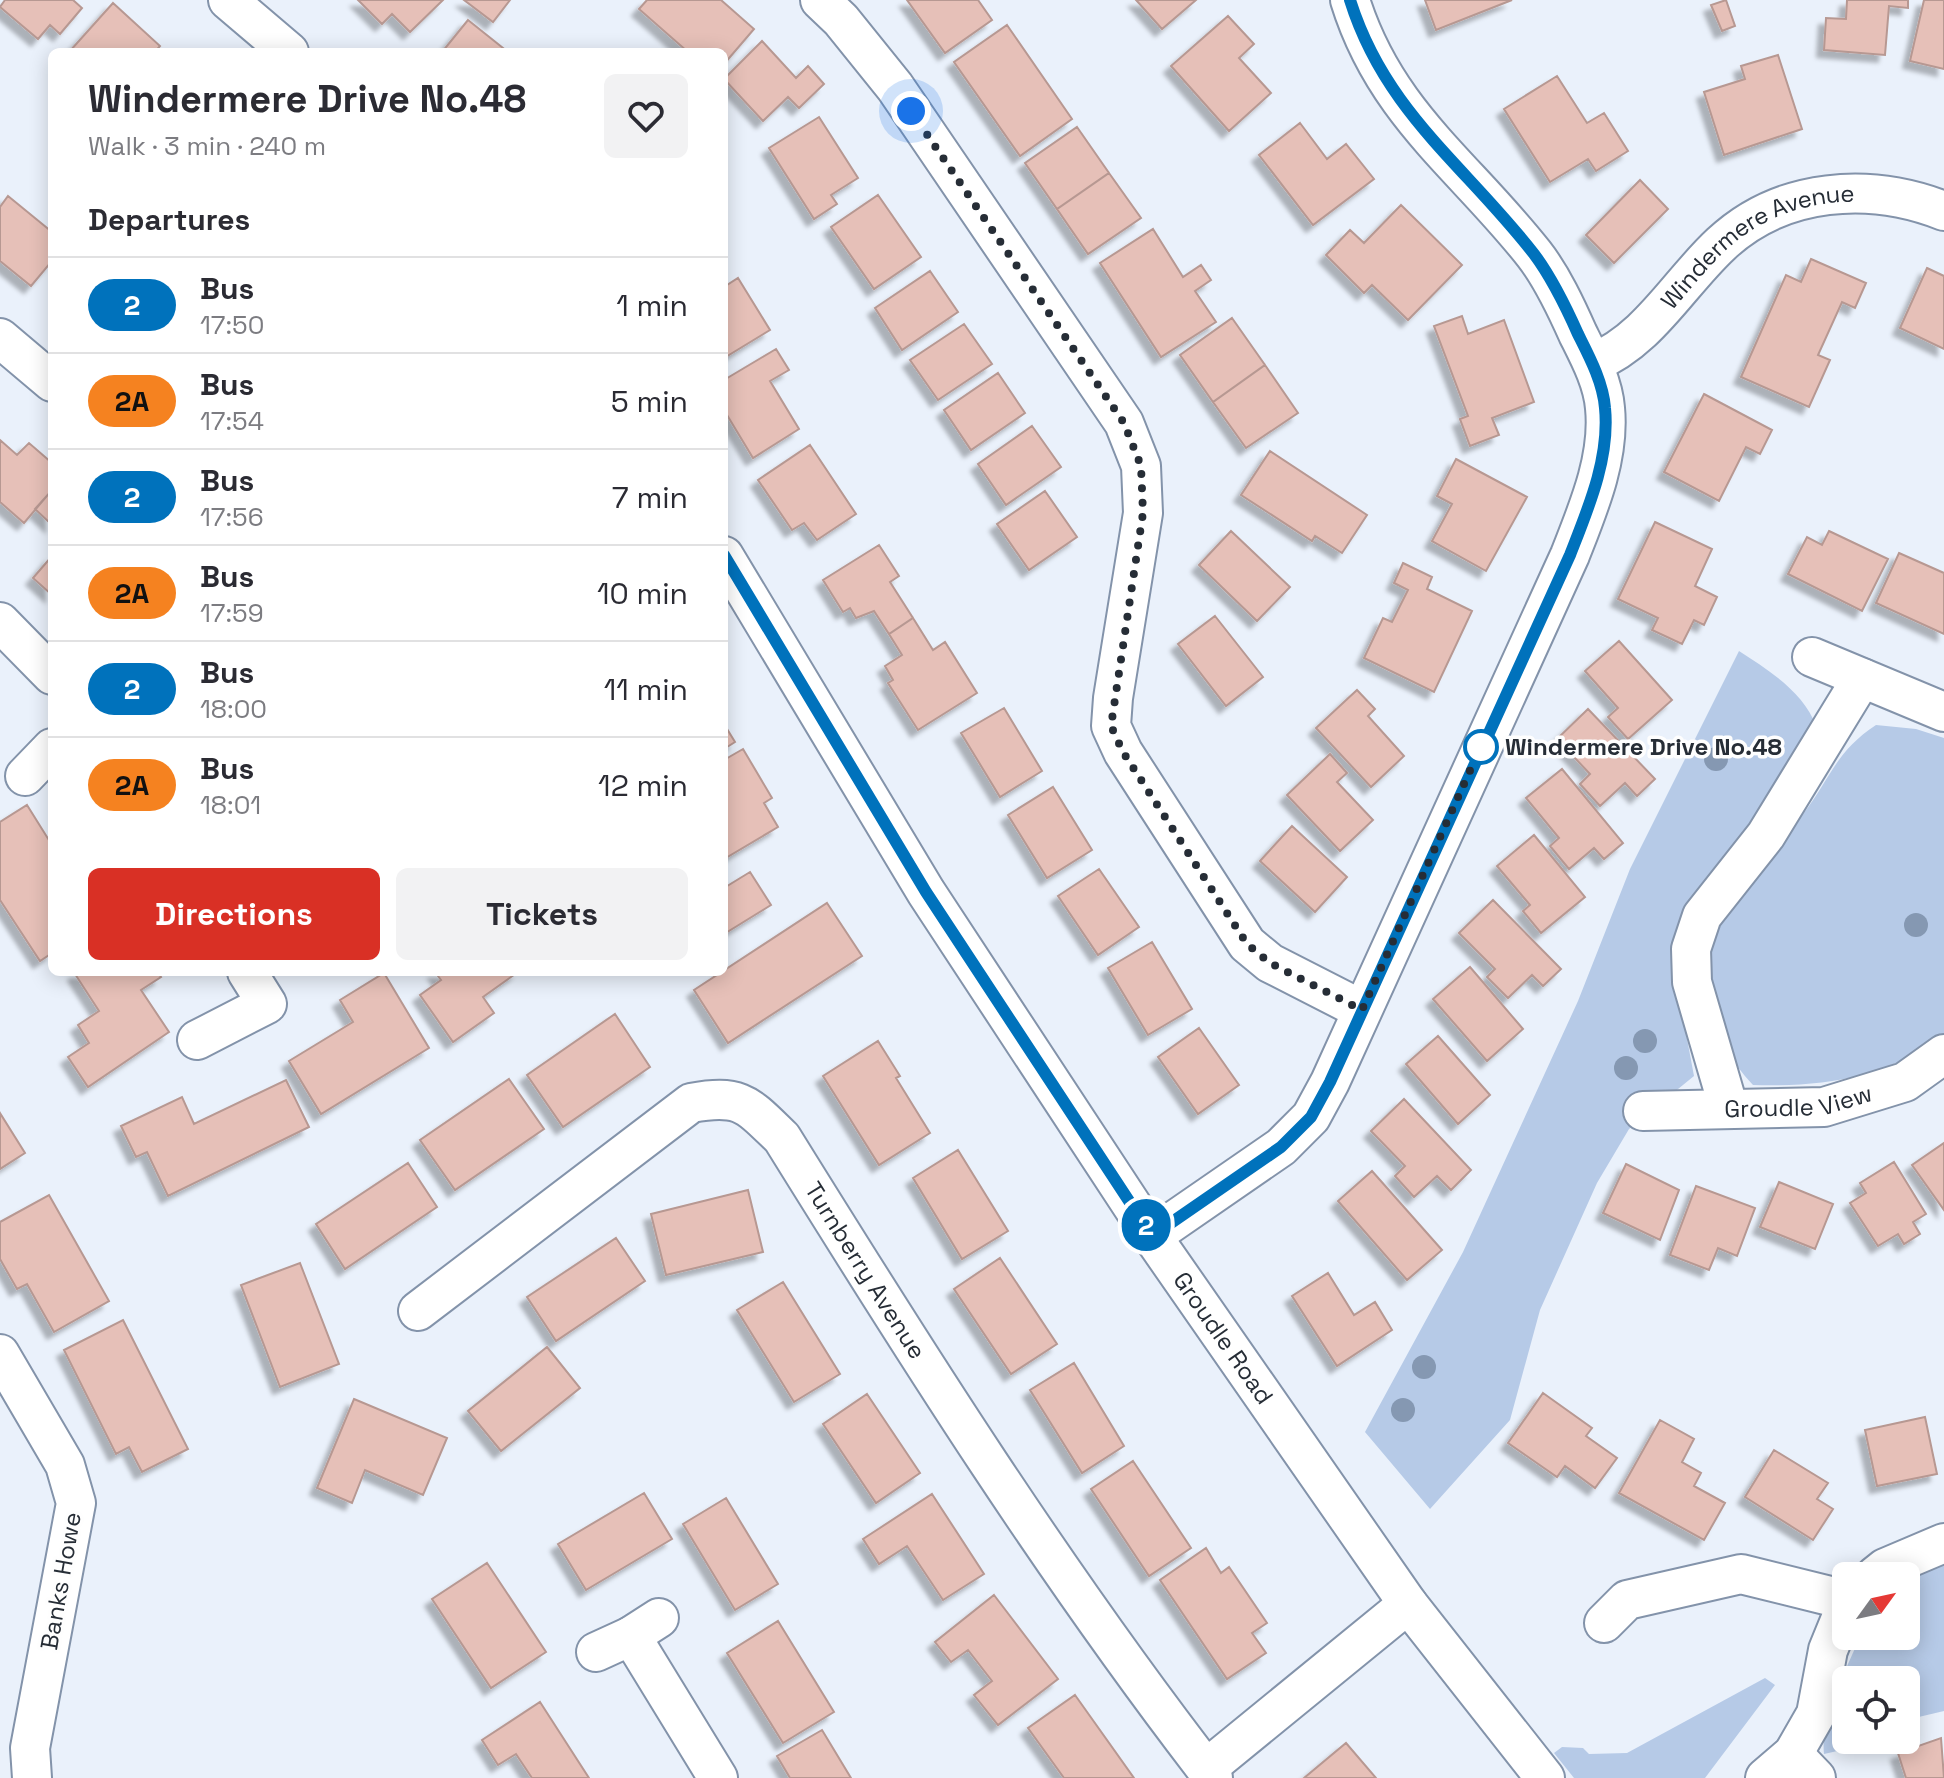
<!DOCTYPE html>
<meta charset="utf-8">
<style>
:root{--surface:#fff;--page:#f2f2f3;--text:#2b2b33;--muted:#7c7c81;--line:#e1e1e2;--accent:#d93025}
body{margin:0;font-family:"Space Grotesk",sans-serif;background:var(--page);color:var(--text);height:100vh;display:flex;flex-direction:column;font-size:30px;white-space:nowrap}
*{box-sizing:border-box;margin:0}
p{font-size:26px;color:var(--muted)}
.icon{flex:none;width:44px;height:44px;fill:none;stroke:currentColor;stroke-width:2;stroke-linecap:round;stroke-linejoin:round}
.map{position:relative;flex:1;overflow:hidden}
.side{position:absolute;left:48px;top:48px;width:680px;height:928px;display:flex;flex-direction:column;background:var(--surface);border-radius:12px;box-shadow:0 4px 20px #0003}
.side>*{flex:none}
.badge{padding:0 16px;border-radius:26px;font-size:28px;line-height:52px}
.needle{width:52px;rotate:57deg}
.controls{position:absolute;left:1832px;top:1562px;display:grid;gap:16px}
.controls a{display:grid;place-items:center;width:88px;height:88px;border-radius:12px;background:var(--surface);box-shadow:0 4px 20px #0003;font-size:40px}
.you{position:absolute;width:40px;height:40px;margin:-20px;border:6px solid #fff;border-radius:50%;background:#1a73e8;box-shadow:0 0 0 12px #1a73e833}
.map>.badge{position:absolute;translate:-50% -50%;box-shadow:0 0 0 4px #fff}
h2{padding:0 40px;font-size:30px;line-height:72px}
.round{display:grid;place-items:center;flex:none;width:84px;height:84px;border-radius:12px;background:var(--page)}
.head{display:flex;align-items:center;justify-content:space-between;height:136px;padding:0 40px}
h1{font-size:38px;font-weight:800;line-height:60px}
.cta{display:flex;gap:16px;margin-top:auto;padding:16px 40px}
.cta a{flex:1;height:92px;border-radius:12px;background:var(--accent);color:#fff;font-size:32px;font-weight:800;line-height:92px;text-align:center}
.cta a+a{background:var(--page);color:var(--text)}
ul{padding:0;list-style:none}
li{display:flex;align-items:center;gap:24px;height:96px;padding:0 40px;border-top:2px solid var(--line)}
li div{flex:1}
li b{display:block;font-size:30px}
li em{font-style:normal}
li .badge{min-width:88px;font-weight:700;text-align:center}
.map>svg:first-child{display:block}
.green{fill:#b6cae7}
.building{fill:#e6c0b8;stroke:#b79892;stroke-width:2;filter:url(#shadow)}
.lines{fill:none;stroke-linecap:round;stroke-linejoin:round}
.minor-casing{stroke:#8393aa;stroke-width:42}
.minor{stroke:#fff;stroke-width:38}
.tree{fill:#8598b2}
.line-casing{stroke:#fff;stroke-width:18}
.line{stroke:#0072bc;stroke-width:12}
.walk{stroke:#262d36;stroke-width:8;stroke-dasharray:0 14.4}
.stop-dot{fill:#fff;stroke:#0072bc;stroke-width:4}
.labels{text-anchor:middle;stroke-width:7;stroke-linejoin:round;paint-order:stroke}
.street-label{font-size:24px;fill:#262d36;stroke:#fefefe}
.stop-label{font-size:24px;font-weight:bold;fill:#262d36;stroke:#fefefe;text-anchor:start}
</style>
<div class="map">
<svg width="1944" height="1778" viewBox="0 0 1944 1778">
<defs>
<filter id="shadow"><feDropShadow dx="-7" dy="7" stdDeviation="2" flood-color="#0004"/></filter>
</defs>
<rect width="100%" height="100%" fill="#eaf1fb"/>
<path class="green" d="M1739,651C1767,669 1804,692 1816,726L1679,996L1694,1076L1629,1129L1597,1183L1540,1310L1510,1420L1430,1509L1365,1432L1463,1252L1578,1001L1630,869Z
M1876,725L1916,729L1944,738V1037C1882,1078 1825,1087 1753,1085C1729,1059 1727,1049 1718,1016C1714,1003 1707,988 1706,974C1702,927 1775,851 1803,814C1831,778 1835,752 1876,725Z
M1944,1562V1711L1906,1720V1680H1846V1740H1886L1824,1754C1820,1713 1846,1673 1860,1636H1906V1578Z
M1765,1678L1775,1685L1705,1778H1574L1554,1753L1562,1747L1583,1748L1589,1754L1627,1753Z"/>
<path class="building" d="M5,0H73L82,8L60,34L50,25L38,39L0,7Z
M358,0H443L410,32L392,14L382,24Z
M464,0H510L493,22Z
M647,0H721L754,29L724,64V52H688L639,9Z
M907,0H978L992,20L945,53Z
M1136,0H1196L1162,29Z
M1425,0H1512L1436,30Z
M1726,0L1735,26L1722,31L1711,5Z
M1847,0H1908V8L1889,6L1885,55L1824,50L1826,18L1846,19Z
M1924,0H1944V69L1910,61Z
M113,3L160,46L155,52H69Z
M1228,16L1254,44L1239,58L1271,93L1229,131L1171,66Z
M468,20L508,52H442Z
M1007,25L1072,119L1020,156L954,62Z
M762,41L796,78L808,66L824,84L799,108L788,97L763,121L724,79Z
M1778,55L1802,129L1724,155L1704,92L1745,79L1741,66Z
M1557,76L1587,123L1604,113L1628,151L1596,171L1588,159L1550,182L1504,109Z
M819,117L858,178L831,195L837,204L814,219L769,148Z
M1300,123L1327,159L1346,144L1374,179L1313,225L1259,155Z
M1077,127L1109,173L1057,209L1025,163Z
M1109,173L1141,218L1088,254L1057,209Z
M1640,180L1668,209L1614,263L1586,235Z
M878,195L921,257L874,289L831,227Z
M8,196L52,232V261L31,286L0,261V207Z
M1401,205L1462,265L1408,320L1372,285L1364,293L1326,255L1350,230L1364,243Z
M1153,229L1183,277L1201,265L1211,280L1195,291L1216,322L1161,357L1100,263Z
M1811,259L1866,283L1855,308L1842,302L1818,355L1830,360L1809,407L1741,377L1786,275L1801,282Z
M1927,268L1944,276V349L1900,328Z
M930,271L958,312L902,350L875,308Z
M738,278L770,330L724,358V287Z
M1462,316L1468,334L1504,320L1534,402L1492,418L1499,435L1470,446L1460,419L1468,416L1434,326Z
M1232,318L1265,365L1213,402L1180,355Z
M964,324L992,364L938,400L910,360Z
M776,349L789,370L770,381L799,429L753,458L724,410V380Z
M1265,365L1298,413L1246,448L1213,402Z
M998,373L1025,413L971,450L944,410Z
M1704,394L1772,430L1760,454L1746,447L1719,501L1664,472Z
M1032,426L1061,467L1006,505L978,464Z
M0,440L17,455L29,443L52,463V490L24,523L0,502Z
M810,445L856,514L817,540L804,523L792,530L758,480Z
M1270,451L1367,515L1342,553L1315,536L1312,541L1241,495Z
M1456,459L1527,497L1486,571L1432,541L1452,504L1437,496Z
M52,490V525L35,509Z
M1045,491L1077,537L1029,570L997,524Z
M1655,522L1712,549L1695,586L1717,597L1704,625L1694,620L1682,644L1652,630L1658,618L1618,599Z
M1231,531L1290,587L1257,621L1199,565Z
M1829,531L1888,559L1862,611L1788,574L1807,537L1822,545Z
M879,545L899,576L890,582L913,618L889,634L874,611L856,618L850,608L843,612L823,580Z
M1899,553L1944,573V634L1876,603Z
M52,556V595L33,578Z
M1403,563L1432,577L1427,589L1472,611L1434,692L1364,658L1383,618L1392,622L1408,590L1394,583Z
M1215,616L1263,677L1226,706L1178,644Z
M913,618L933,650L945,642L977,693L918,730L888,683L893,680L885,666L902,655L889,634Z
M1619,641L1672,700L1628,739L1608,717L1618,708L1585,671Z
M1357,690L1375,709L1368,716L1404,756L1371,787L1316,728Z
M1004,708L1042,771L1000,797L961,733Z
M1588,709L1655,779L1637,796L1625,783L1600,806L1580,784L1590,774L1557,739Z
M724,724L735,742L724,749Z
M743,749L772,798L764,803L778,827L724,859V760Z
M1330,754L1347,773L1337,782L1373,820L1340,851L1287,795Z
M1562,769L1623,843L1604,859L1594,848L1569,869L1550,846L1559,838L1526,798Z
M1053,787L1092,850L1047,878L1008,815Z
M27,805L52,845V953L40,961L0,900V822Z
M1292,826L1347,877L1315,912L1260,861Z
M1534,835L1585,897L1541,933L1523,911L1530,905L1497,866Z
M1099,869L1139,927L1098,955L1058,896Z
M750,872L771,905L724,934V888Z
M1493,900L1561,969L1543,986L1532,975L1508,998L1487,977L1495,969L1459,933Z
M827,903L862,956L728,1043L694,990Z
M1152,942L1192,1009L1148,1035L1108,968Z
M1470,967L1523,1029L1487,1061L1433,999Z
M77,972H157L161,977L141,990L169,1032L88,1087L68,1057L89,1043L78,1025L99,1011L75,974Z
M435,972H518L483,997L494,1013L453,1042L420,995L441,980Z
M384,973L429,1048L321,1114L289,1061L353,1022L340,1000Z
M615,1014L650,1067L563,1127L527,1075Z
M1199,1028L1239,1085L1198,1114L1158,1057Z
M1438,1036L1490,1095L1458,1124L1406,1064Z
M878,1041L900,1076L896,1078L930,1133L879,1165L823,1076Z
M509,1079L544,1129L455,1190L420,1140Z
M286,1080L309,1127L168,1196L147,1152L136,1157L121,1126L182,1097L194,1124Z
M1404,1099L1471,1170L1451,1190L1437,1176L1414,1197L1395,1176L1405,1166L1371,1131Z
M0,1113L25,1153L0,1169Z
M1944,1143V1210L1912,1165Z
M958,1150L1008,1231L962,1259L913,1178Z
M1894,1162L1926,1214L1913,1222L1920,1234L1904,1244L1898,1234L1878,1246L1850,1203L1866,1193L1860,1183Z
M408,1163L437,1207L345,1269L316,1224Z
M1626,1164L1679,1190L1660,1240L1603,1213Z
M1372,1171L1442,1250L1407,1280L1338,1201Z
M1779,1182L1833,1204L1815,1249L1760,1227Z
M1696,1186L1755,1208L1737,1256L1718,1248L1709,1270L1670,1255Z
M748,1190L763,1252L666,1275L651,1214Z
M49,1195L109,1301L54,1332L27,1284L17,1289L0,1259V1222Z
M616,1238L645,1281L556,1341L527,1297Z
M1000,1258L1057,1344L1011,1374L954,1289Z
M300,1263L339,1364L280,1387L241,1285Z
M1328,1273L1354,1315L1375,1302L1392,1330L1337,1366L1292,1296Z
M783,1282L840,1374L794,1402L737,1310Z
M123,1320L188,1449L142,1472L129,1447L116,1454L64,1350Z
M547,1347L580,1388L501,1451L468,1411Z
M1074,1363L1124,1446L1082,1473L1030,1390Z
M1543,1393L1592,1428L1586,1436L1617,1458L1595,1488L1565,1466L1557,1477L1508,1443Z
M867,1394L920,1473L876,1503L823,1424Z
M354,1399L447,1438L423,1495L365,1470L352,1503L317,1488Z
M1925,1417L1937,1474L1877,1486L1865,1430Z
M1660,1420L1694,1439L1682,1462L1701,1473L1694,1486L1725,1503L1704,1540L1619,1493Z
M1774,1450L1828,1483L1817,1499L1833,1509L1813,1540L1745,1497Z
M1133,1461L1191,1548L1149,1576L1091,1489Z
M644,1493L672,1539L586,1590L558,1544Z
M932,1494L984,1574L943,1600L907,1546L879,1564L863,1539Z
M726,1498L778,1584L735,1610L683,1524Z
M1206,1548L1221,1573L1229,1567L1267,1623L1252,1633L1266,1653L1227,1679L1160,1580Z
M487,1563L546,1652L491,1688L432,1599Z
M994,1595L1058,1679L998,1725L974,1695L992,1681L968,1650L951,1662L935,1642Z
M778,1621L834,1712L783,1743L727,1653Z
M1075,1695L1134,1778H1064L1028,1728Z
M540,1702L589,1778H532L516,1754L498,1765L482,1740Z
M822,1730L851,1778H790L777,1756Z
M1941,1738L1944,1778H1906L1898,1753Z
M1346,1743L1376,1778H1304Z"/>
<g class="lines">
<g class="minor-casing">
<g id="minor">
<path d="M228,0L289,52"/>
<path d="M820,0L841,20L895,87L1124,423L1141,466L1143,513L1113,698L1111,726L1123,752L1247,944L1270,963L1362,1010"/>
<path d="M0,338L52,382"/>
<path id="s1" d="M1593,363C1649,340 1678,284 1721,244C1782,187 1870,182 1944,211"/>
<path id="s2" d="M724,556L926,892L1152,1236L1408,1604L1545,1778"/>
<path d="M0,622L52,675"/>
<path d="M1812,657L1944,712"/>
<path d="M25,776L52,748"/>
<path d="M197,1040L267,1004L247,972"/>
<path d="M1729,1109L1692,982L1691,949L1702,916L1766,835L1862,678"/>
<path id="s3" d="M1643,1111L1824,1107L1905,1082L1944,1054"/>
<path d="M1152,1236L1281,1147L1311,1117L1330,1082L1570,555C1588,509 1610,458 1605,408C1603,382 1589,356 1578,334C1566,307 1552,277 1534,254C1464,165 1385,113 1350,0"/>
<path id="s4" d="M418,1311L691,1103C741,1094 747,1104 782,1138C918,1357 1055,1574 1213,1778"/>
<path d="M0,1354L65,1465L76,1503L30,1748L32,1778"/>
<path d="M1875,1576L1885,1568L1944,1543"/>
<path d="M1604,1623L1627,1600L1741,1574L1846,1600"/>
<path d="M631,1636L718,1778"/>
<path d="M596,1652L631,1636L659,1618"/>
<path d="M1793,1754L1816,1778"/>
<path d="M1206,1769L1408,1604"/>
<path d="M1765,1778L1793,1754L1816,1714L1828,1650L1846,1606"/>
</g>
</g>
<use href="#minor" class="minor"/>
</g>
<g class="tree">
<circle cx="1716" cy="759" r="12"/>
<circle cx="1916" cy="925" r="12"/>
<circle cx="1645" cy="1041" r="12"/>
<circle cx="1626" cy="1068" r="12"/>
<circle cx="1424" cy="1367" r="12"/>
<circle cx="1403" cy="1410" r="12"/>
</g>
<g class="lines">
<g class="line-casing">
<path id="line" d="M724,555L926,892L1152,1236L1281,1147L1311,1117L1330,1082L1570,555C1588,509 1610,458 1605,408C1603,382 1589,356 1578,334C1566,307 1552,278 1534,254C1465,165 1385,112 1350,0"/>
</g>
<use href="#line" class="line"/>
<path class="walk" d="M911,111L1124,423L1141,466L1143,513L1111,726L1123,752L1247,944L1270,963L1362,1010L1487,733L1481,747"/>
</g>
<circle class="stop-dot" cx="1481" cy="747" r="16"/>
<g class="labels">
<g class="street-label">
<text dy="8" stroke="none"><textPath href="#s1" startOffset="208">Windermere Avenue</textPath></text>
<text dy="8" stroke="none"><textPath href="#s3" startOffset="156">Groudle View</textPath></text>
<text dy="8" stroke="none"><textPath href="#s4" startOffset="604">Turnberry Avenue</textPath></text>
<text dy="8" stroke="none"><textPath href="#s2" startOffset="928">Groudle Road</textPath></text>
<text transform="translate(61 1581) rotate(-80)" y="8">Banks Howe</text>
</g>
<g class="stop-label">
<text x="1505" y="755">Windermere Drive No.48</text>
</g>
</g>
</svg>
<div class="controls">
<a><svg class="needle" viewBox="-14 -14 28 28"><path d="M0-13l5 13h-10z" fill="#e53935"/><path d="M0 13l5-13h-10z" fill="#7c7c81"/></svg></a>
<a><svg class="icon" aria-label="locate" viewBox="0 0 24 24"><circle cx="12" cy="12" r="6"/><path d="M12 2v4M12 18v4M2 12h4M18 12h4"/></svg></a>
</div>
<div class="you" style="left:911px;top:111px"></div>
<b class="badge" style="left:1146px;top:1225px;background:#0072bc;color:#fff">2</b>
<section class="side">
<div class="head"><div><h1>Windermere Drive No.48</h1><p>Walk · 3 min · 240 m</p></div><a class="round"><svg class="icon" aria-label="heart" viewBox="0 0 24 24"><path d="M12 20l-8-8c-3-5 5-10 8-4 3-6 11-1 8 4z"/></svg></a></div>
<h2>Departures</h2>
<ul>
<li><span class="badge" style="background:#0072bc;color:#fff">2</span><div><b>Bus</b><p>17:50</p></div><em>1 min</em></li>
<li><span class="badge" style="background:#f58220;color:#111">2A</span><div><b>Bus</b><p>17:54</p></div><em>5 min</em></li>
<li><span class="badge" style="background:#0072bc;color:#fff">2</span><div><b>Bus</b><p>17:56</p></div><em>7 min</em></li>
<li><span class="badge" style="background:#f58220;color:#111">2A</span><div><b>Bus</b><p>17:59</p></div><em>10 min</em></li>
<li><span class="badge" style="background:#0072bc;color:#fff">2</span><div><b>Bus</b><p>18:00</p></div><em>11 min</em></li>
<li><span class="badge" style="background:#f58220;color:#111">2A</span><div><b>Bus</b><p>18:01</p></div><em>12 min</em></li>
</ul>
<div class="cta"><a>Directions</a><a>Tickets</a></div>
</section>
</div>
